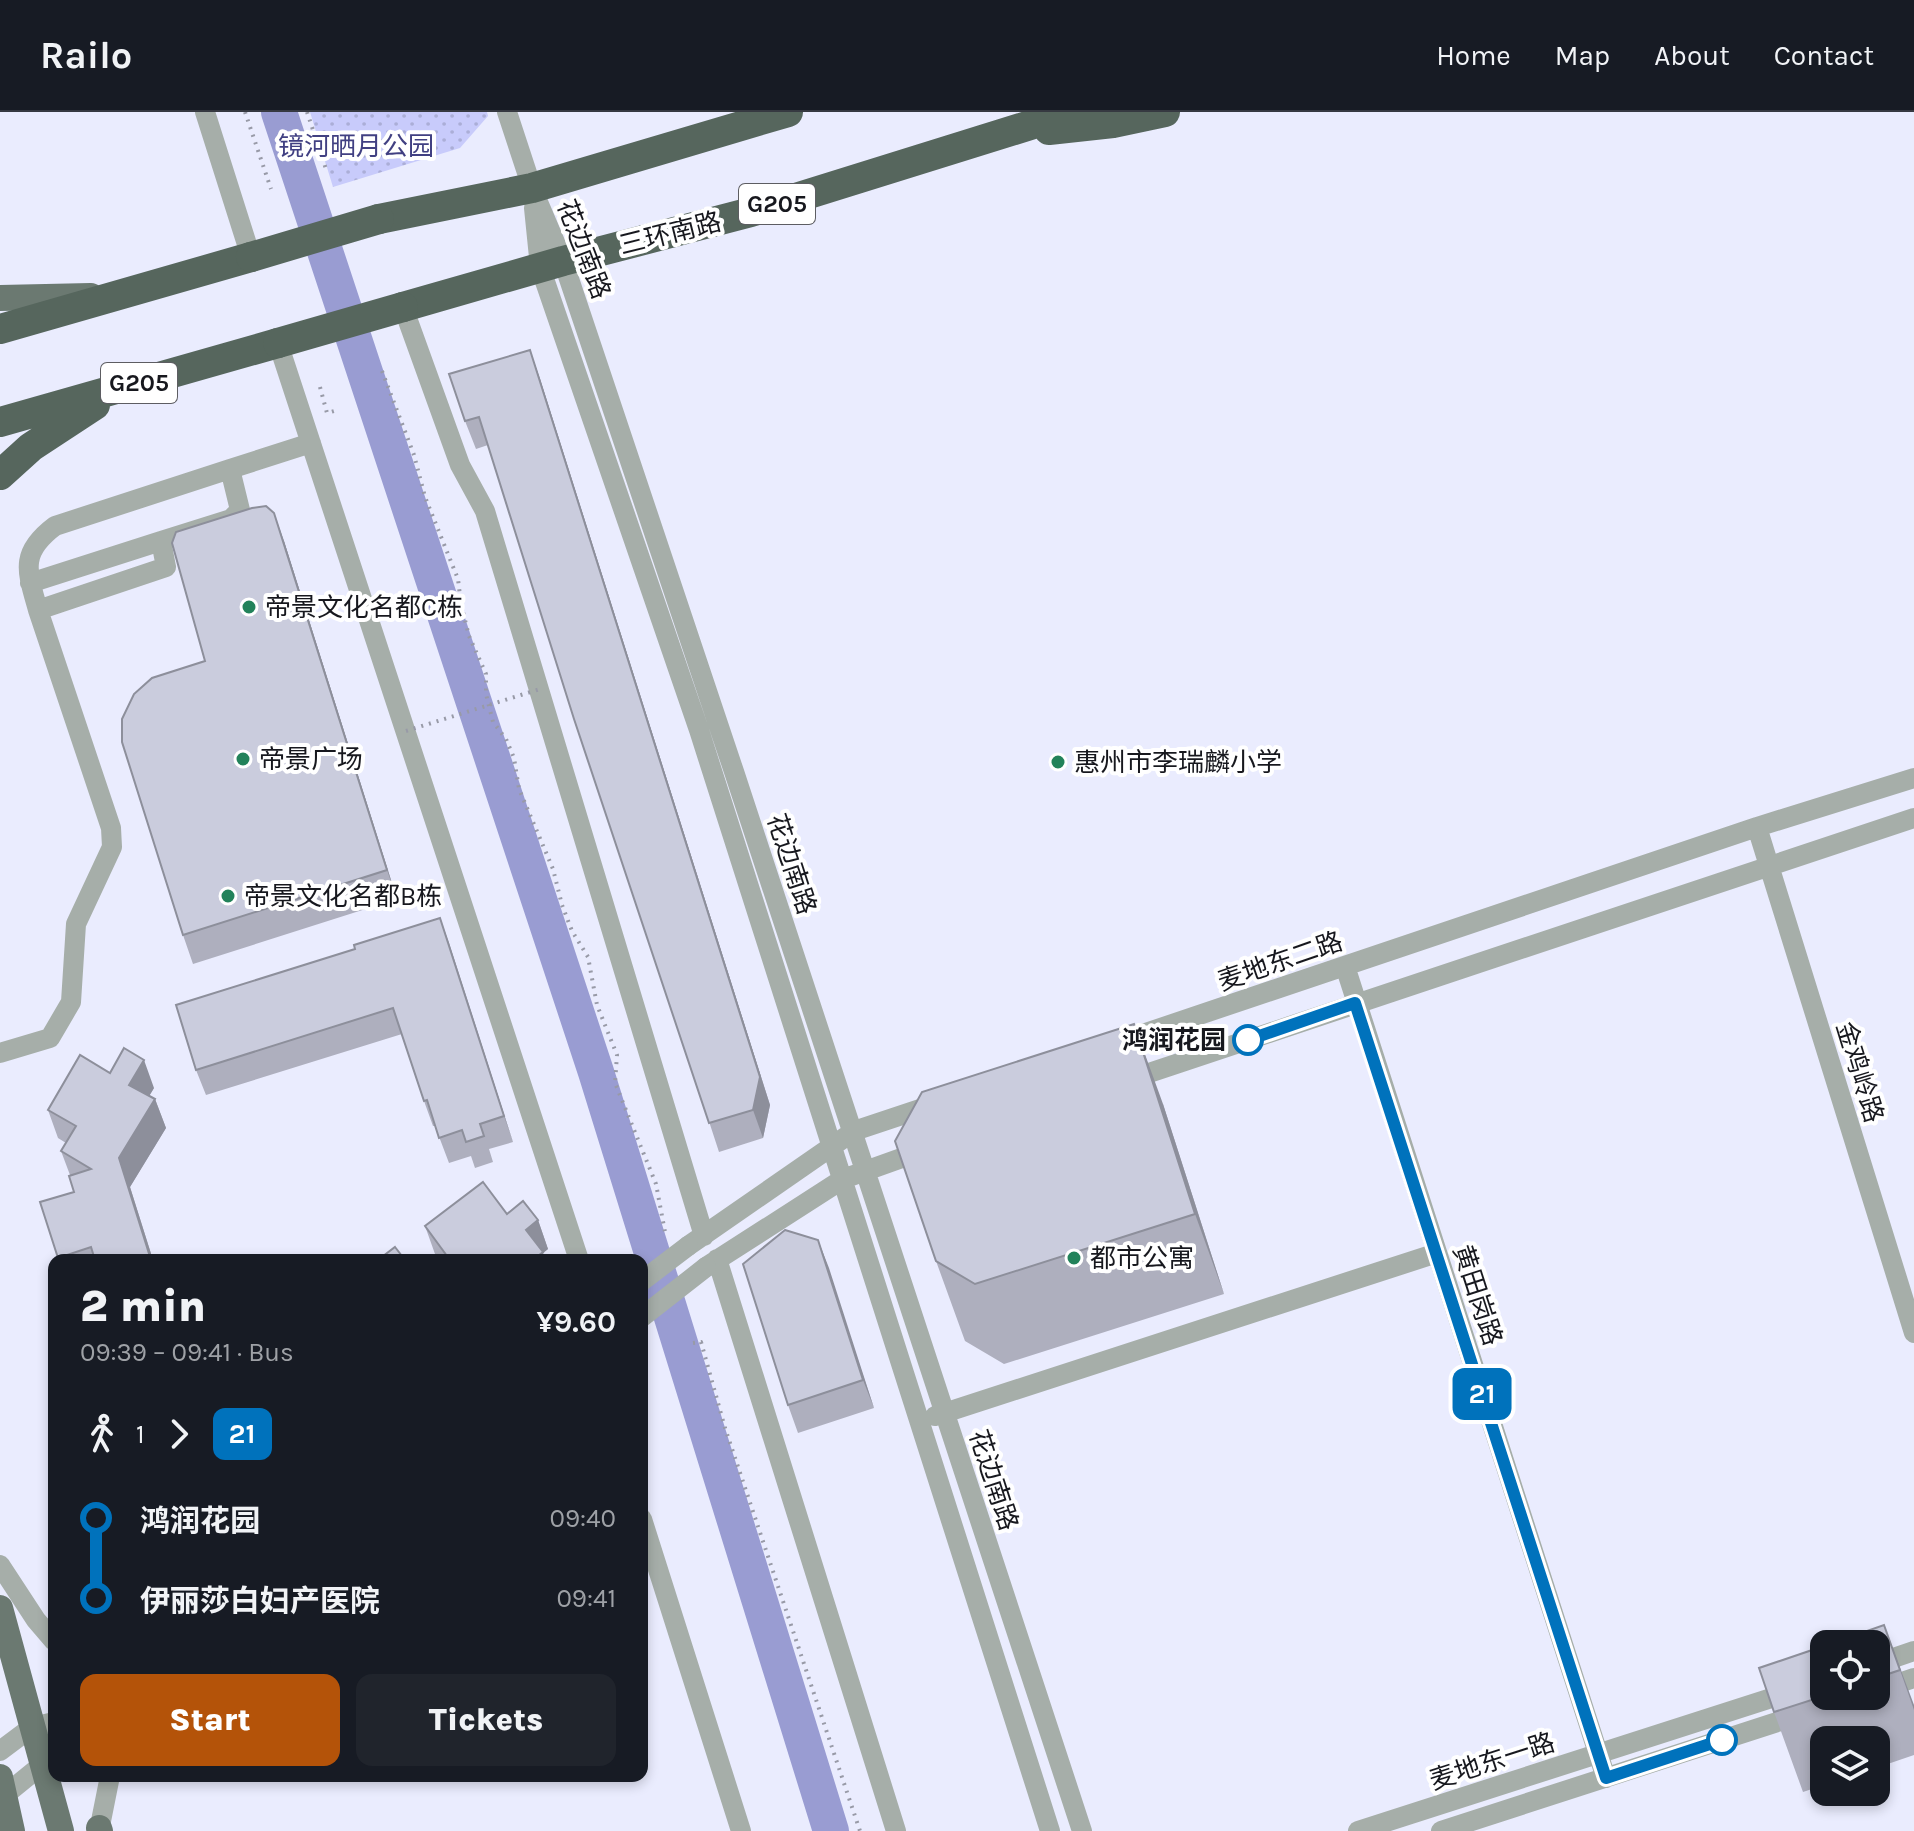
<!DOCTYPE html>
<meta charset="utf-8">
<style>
:root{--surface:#171b24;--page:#20242c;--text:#f1f3f6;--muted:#9ea1a6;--line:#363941;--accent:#b45309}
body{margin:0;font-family:Karla,"Noto Sans SC",sans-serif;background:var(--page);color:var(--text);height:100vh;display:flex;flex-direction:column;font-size:30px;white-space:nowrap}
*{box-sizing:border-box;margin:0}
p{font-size:26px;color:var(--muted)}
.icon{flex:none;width:44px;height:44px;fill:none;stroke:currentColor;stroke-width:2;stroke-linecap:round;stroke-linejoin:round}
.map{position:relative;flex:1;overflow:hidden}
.side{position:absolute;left:48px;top:1142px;width:600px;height:528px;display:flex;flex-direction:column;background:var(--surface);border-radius:16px;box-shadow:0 4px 12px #0003}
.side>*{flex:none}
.badge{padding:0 16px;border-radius:12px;font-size:28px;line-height:52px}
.controls{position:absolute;left:1810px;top:1518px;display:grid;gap:16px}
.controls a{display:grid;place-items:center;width:80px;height:80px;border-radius:16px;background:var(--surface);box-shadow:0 4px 12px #0003;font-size:40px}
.map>.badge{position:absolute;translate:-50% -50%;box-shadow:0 0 0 4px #fff}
.legs{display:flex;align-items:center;gap:12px;height:88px;padding:0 32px;font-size:26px}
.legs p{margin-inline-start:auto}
.headline{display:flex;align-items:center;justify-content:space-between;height:136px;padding:0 32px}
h1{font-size:44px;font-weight:800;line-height:60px}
.action{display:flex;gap:16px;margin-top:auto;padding:16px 32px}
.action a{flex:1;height:92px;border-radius:16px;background:var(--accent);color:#fff;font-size:32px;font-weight:800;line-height:92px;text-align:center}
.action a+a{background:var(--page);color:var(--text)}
ul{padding:0 32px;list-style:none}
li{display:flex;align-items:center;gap:28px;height:80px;font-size:30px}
li i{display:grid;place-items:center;width:12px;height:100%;margin:0 10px;background:currentColor}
li i::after{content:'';width:20px;height:20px;margin:-10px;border:6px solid;border-radius:50%;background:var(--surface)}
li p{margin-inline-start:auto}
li:first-child i{background:linear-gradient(#0000 50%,currentColor 0)}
li:last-child i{background:linear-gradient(currentColor 50%,#0000 0)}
header{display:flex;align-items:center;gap:48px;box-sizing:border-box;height:112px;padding:0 40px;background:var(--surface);border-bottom:2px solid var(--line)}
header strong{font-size:38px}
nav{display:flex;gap:44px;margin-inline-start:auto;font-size:28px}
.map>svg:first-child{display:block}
.park{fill:url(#park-dots)}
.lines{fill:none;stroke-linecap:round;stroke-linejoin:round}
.river{stroke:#999cd2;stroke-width:36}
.path{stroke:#989aa7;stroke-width:4;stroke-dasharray:2 6;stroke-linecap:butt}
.minor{stroke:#a6aea9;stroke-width:20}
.major{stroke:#6b7971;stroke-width:26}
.highway{stroke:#56665d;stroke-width:30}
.path-bridge{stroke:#989aa7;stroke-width:4;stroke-dasharray:2 6;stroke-linecap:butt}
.minor-bridge{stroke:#a6aea9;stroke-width:20}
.highway-bridge{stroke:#56665d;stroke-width:30}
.wall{fill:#aeafbe}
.shaded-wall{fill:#8d8f9b}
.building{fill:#caccdd;stroke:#8d8f9b;stroke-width:2}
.line-1-casing{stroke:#fff;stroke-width:18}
.line-1{stroke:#0072bc;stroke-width:12}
.poi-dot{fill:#22825a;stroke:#fff;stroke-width:3}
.stop-1-dot{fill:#fff;stroke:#0072bc;stroke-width:4}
.labels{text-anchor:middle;stroke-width:8;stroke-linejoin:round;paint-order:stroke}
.shield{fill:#fff;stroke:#5d5d62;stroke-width:2}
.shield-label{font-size:24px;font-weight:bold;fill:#17181e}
.park-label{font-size:26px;fill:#414082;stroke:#fff}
.street-label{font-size:26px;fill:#17181e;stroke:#fff}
.poi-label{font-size:26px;fill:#17181e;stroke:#fff;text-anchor:start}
.stop-label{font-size:26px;font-weight:bold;fill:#17181e;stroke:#fff;text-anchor:end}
</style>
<header>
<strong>Railo</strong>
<nav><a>Home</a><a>Map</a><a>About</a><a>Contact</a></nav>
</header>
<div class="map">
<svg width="1914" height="1719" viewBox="0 0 1914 1719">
<defs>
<pattern id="park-dots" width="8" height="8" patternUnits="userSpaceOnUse" patternTransform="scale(2)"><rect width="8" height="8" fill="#c8cbfb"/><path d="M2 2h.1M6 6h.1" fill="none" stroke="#abaed7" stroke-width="1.8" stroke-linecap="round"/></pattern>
</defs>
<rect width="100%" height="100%" fill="#eaecfe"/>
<path class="park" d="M310,0H487L488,4L460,36L333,75Z"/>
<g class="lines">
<path class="river" d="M279,0L596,960L831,1719"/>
<path class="path" d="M245,0L271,77
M307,0L326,57
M382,259L414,343L425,385L458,467L461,492L469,524L486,562V582L493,610L506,627L514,646L519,677L553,757L562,793L572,819L588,845L597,893L617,943L615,971L656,1072L665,1120
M320,275L327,301L334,299
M693,1231L701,1230L725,1316L860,1719"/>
<path class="minor" d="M205,0L251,145
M507,0L532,76L563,149C740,671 910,1195 1082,1719
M534,96L540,155L699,618L1050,1719
M403,195L460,353L485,399L704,1124
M278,231L579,1148
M30,471L161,429
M38,498C27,459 19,441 55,414L230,357
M1757,715L1914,1221
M1345,854L1606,1666
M1113,932L1757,715L1914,666
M0,941L50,926L71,890L76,812L112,735L111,716L38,498L166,455L161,429L231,407L240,398L230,357L311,331
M1128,968L1914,706
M688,1134L854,1019L935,992
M717,1147L896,1719
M706,1155L843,1067L924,1038
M935,1304L1437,1141
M642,1407L741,1719
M0,1453L36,1508L54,1529
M1876,1552L1914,1539
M1876,1579L1914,1566
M0,1639L32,1615L54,1610
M0,1687L54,1643
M99,1719L110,1664
M1358,1719L1824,1569
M1441,1719L1802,1602"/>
<path class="major" d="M0,186L91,184
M0,1496L61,1719
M0,1665L12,1719
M99,1716L100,1719"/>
<path class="highway" d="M1049,18L1113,11L1165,0
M379,107L532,76L788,0
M403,195L563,149L751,100L1072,0
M0,217L251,145
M0,310L278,231
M0,363L31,335L95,293"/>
<path class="path-bridge" d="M406,619L540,577"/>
<path class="minor-bridge" d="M642,1169L688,1134
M642,1205L706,1155"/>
<path class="highway-bridge" d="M251,145L379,107
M278,231L403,195"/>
</g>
<path class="wall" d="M530,238L540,267L770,993L763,1026L719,1040L488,333L476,337L465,309Z
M284,429L397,787L193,852L183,823L205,549Z
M440,806L513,1030L489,1037L493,1050L475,1056L471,1044L449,1051L435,1014H433L424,989L402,922L206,983L196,958L355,837Z
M154,976L149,984L155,987L166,1016L130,1075L153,1148H59L58,1146L74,1080L70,1063L61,1039L66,1031L58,1026L48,998Z
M1163,992L1224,1182L1004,1252L965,1229L936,1149Z
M507,1102L538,1108L548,1137L543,1141L546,1148H439L435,1142L425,1114Z
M818,1128L874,1296L798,1321L788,1293Z
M1884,1513L1914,1595V1643L1876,1656V1628H1824V1673L1803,1680L1774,1600L1824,1584H1876V1532Z"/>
<path class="shaded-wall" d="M530,238L540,267L770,993L763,1026L753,998Z
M274,401L284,429L397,787L387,758Z
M440,806L449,831L513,1030L504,1004Z
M1134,912L1163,992L1224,1182L1195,1102Z
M144,948L154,976L139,1001L129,973Z
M155,987L166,1016L130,1075L153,1148H151L119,1046Z
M538,1108L548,1137L543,1141L546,1148H533L526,1118Z
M818,1128L829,1156L874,1296L863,1268Z
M1884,1513L1914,1593V1598L1900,1558Z"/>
<path class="building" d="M530,238L760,965L753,998L709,1011L574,607L479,305L465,309L449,262Z
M266,394L274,401L387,758L183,823L122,630V607L134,582L152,566L205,549L172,431L176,420L252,396Z
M440,806L504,1004L480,1012L484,1024L466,1030L462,1018L439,1026L427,988L424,989L393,896L196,958L176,893L355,837L354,833Z
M1134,912L1195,1102L975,1172L936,1149L895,1029L922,980Z
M124,936L144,948L129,973L155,987L119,1046L151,1148H95L91,1135L58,1146L40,1090L74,1080L69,1064L91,1057L61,1039L76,1014L48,998L80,943L110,961Z
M483,1070L507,1102L523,1089L538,1108L526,1118L543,1140L533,1148H441L447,1144L425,1114Z
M785,1118L818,1128L863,1268L788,1293L743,1152Z
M395,1135L405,1148H378Z
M1884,1513L1900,1558L1876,1566V1532H1830Z
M1824,1534V1584L1774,1600L1759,1556Z"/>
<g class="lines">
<g class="line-1-casing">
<path id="line-1" d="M1248,928L1355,891L1606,1666L1722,1628"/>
</g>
<use href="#line-1" class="line-1"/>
</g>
<g class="poi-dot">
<circle cx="249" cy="495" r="8"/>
<circle cx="243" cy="647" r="8"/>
<circle cx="1058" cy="650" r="8"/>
<circle cx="228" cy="784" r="8"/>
<circle cx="1074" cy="1146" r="8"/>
</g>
<g class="stop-1-dot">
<circle cx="1248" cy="928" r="14"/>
<circle cx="1722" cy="1628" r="14"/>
</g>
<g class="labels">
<g class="shield">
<rect x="739" y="72" width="76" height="40" rx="6"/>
<rect x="101" y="251" width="76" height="40" rx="6"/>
</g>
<g class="shield-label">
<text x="777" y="100">G205</text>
<text x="139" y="279">G205</text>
</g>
<g class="park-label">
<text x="356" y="43">镜河晒月公园</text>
</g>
<g class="street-label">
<text transform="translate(670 121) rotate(-14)" y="9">三环南路</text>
<text transform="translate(584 137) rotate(69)" y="9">花边南路</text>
<text transform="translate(792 752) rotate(72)" y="9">花边南路</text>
<text transform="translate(1280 849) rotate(-19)" y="9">麦地东二路</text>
<text transform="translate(1860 960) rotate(73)" y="9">金鸡岭路</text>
<text transform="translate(1478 1183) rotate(72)" y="9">黄田岗路</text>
<text transform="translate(994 1368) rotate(72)" y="9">花边南路</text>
<text transform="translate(1492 1649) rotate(-18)" y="9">麦地东一路</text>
</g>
<g class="poi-label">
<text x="265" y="504">帝景文化名都C栋</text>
<text x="259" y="656">帝景广场</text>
<text x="1074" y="659">惠州市李瑞麟小学</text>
<text x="244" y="793">帝景文化名都B栋</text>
<text x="1090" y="1155">都市公寓</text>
</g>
<g class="stop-label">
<text x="1226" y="937">鸿润花园</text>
</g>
</g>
</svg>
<div class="controls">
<a><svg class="icon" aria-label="locate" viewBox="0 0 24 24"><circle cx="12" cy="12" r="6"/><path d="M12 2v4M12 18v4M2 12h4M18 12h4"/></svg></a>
<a><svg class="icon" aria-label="layers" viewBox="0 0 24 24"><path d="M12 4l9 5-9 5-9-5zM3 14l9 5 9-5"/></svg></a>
</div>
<b class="badge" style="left:1482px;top:1282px;background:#0072bc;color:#fff">21</b>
<section class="side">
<div class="headline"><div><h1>2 min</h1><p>09:39 – 09:41 · Bus</p></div><b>¥9.60</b></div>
<div class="legs"><svg class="icon" aria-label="walk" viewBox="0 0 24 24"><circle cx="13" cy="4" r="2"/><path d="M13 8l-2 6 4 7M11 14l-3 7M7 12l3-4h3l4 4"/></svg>1<svg class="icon" aria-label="forward" viewBox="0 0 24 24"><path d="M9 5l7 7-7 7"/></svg><b class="badge" style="background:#0072bc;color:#fff">21</b></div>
<ul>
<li><i style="color:#0072bc"></i><b>鸿润花园</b><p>09:40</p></li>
<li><i style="color:#0072bc"></i><b>伊丽莎白妇产医院</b><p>09:41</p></li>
</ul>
<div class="action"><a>Start</a><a>Tickets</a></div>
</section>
</div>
